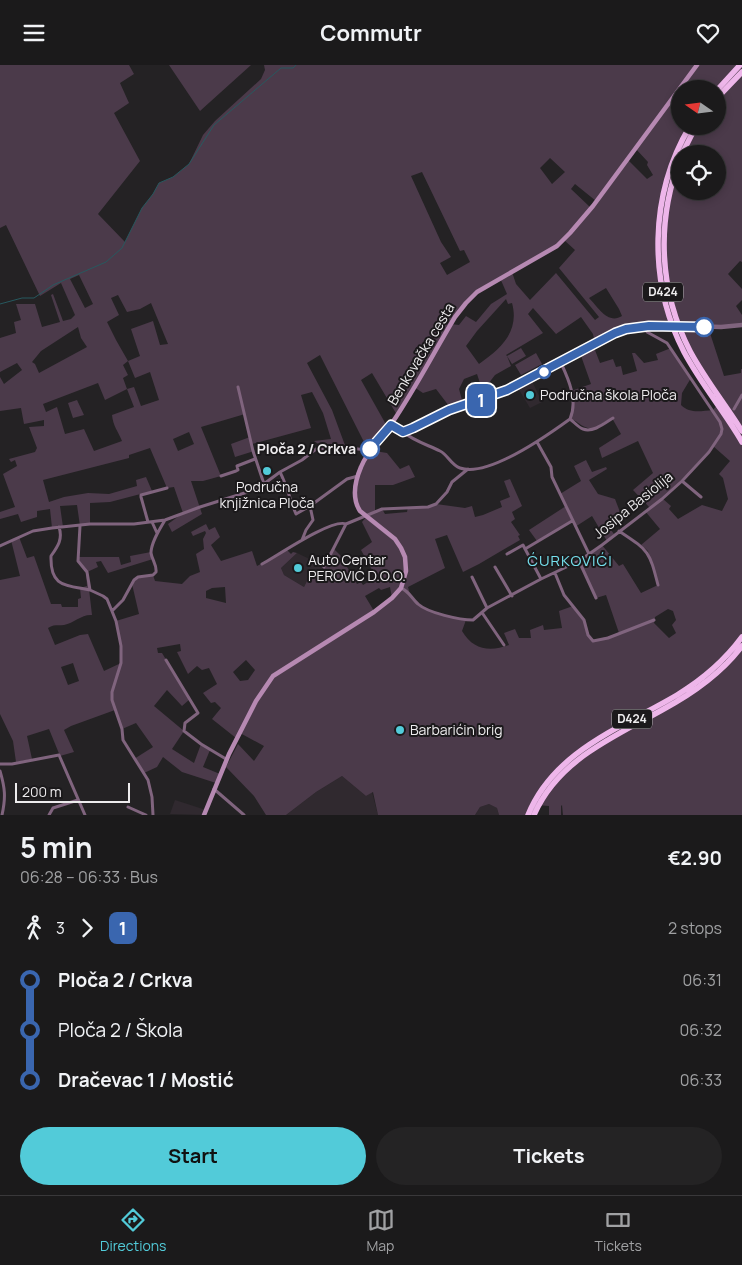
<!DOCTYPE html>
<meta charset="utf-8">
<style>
:root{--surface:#1b1a1b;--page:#242324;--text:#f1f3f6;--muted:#a0a1a3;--line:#39383a;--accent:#52cbd9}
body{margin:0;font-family:Manrope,sans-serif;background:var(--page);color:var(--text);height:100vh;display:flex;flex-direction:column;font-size:19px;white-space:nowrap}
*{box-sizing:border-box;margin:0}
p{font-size:16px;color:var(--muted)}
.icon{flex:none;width:28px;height:28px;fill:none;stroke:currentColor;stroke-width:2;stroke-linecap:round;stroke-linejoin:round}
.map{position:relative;height:750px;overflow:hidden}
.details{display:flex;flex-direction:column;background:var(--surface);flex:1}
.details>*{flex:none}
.badge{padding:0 10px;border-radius:8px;font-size:18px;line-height:32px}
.needle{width:32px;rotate:284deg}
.controls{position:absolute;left:671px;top:15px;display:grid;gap:10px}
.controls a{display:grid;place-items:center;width:55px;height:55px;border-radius:50%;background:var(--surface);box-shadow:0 2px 8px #0003,0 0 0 1px var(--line);font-size:25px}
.scale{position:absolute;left:15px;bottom:12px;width:115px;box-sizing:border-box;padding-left:5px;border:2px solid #edebed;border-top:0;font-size:14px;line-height:18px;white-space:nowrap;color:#edebed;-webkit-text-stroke:4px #1b191b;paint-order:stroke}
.map>.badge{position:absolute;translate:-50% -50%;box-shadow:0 0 0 2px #fff}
.legs{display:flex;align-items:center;gap:8px;height:55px;padding:0 20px;font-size:16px}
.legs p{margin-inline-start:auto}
.summary{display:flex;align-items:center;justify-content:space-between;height:85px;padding:0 20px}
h1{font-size:28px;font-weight:700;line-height:38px}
.cta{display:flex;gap:10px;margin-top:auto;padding:10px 20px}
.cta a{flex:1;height:58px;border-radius:30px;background:var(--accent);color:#111;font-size:20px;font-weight:700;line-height:58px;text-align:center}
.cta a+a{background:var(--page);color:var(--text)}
ul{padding:0 20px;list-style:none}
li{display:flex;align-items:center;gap:18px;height:50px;font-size:19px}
li i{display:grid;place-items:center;width:8px;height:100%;margin:0 6px;background:currentColor}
li i::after{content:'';width:12px;height:12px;margin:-6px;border:4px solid;border-radius:50%;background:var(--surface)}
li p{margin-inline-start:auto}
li:first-child i{background:linear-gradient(#0000 50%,currentColor 0)}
li:last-child i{background:linear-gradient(currentColor 50%,#0000 0)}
header{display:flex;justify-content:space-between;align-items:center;height:65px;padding:0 20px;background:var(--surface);font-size:22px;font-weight:700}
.tab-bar{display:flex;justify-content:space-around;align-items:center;height:70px;border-top:1px solid var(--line);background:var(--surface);font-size:14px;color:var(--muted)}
.tab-bar a{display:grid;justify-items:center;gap:2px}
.tab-bar .selected{color:var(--accent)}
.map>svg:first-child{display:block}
.built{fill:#30292f}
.green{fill:#4b3a4a;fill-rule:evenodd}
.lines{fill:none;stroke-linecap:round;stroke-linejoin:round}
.stream{stroke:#27595f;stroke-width:1}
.minor{stroke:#80647e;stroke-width:3}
.tertiary{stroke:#80647e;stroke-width:4.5}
.secondary{stroke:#b689b2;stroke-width:4.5}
.trunk{stroke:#eeb6ea;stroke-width:5.5}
.tertiary-bridge{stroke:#80647e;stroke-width:4.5}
.line-1-casing{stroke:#fff;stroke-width:11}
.line-1{stroke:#3a66af;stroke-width:8}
.stop-1-dot{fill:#fff;stroke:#3a66af;stroke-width:2.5}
.poi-dot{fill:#52cbd9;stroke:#1b191b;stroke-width:2}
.labels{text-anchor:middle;stroke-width:4;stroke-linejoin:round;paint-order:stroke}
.shield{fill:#1b191b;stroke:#aeacae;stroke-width:1}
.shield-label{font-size:12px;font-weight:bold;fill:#edebed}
.street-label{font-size:14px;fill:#edebed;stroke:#1b191b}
.poi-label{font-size:14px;fill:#edebed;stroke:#1b191b;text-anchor:start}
.stop-label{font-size:14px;font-weight:bold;fill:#edebed;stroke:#1b191b;text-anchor:end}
.neighbourhood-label{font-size:15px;letter-spacing:1px;fill:#76e1ee;stroke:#1b191b}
</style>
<header><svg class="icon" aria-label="menu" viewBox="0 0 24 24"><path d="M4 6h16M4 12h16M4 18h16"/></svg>Commutr<svg class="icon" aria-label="heart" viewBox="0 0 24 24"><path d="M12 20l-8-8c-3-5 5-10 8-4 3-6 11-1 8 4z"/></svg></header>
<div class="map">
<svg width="742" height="750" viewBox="0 0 742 750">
<rect width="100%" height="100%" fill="#242224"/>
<path class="built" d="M532,316L542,337L530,343L518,323Z
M297,488L326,502L309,512L304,522L284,510L281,503Z
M342,711L366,731L372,727L378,750H286L316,727Z
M175,735L206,745L204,750L170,749Z
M489,739L497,743L499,750H475L480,742Z"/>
<path class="green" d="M0,0H129L134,9L120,18L129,38L114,48L140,96L98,149L125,177L142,143L153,129L159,118L173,112L189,99L203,70L215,56L261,14L265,5L264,0H742V197L740,196L728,209L742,224V235L736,241L742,250V260L708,262L724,311L741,308V304H742V750H563L562,740L561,741V750H549V741L536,740L531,750H499L497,743L489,739L480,742L475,750H378L373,727L366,731L342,711L316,727L286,750H266L254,731L226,702L238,679L254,696L264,681L240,668L236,673L212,654L221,643L215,637L211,638L203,628L217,619L209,603L202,605L197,601L188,609L177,587L181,586L180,579L157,583L158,588H162L190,634L182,641L167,625L154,641L184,666L172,684L194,698L201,679L210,685L203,702L220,709L216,718L182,707L163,692L157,702L144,708L134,694L153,682L136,658L122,664L115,645L71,661L64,665L74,687L60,691L49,664L27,671L32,694L16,697L13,676L0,649V515L20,511L11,475L19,472L27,493L34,491L51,539H61L62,542H78V534L81,533L80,523L87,521L86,507L77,492H119L121,500L131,497L130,491L151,487L153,494L108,508L101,496L96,497L98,502L87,507L92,550C82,549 74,558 64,560C58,561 54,559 48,563L55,580L80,570L88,569L104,606L121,598V581L116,556L139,549L132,519L138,512L153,510L155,516L182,519L190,511L200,507L196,489L204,484L203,474L206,468L205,466L193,471L191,467L206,459L209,465L215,462L220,472L211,480L221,496L252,486L257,501L287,485L291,489L293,487L297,488L281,503L284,510L304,522L309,512L326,502L334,484L340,490L357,519L361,517L363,520L376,512L361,485L372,477L362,457L367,451L356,440V416L369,385L387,388L400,404L409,400L415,412L393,420H375V445L382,444L385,449L407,447L408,442H428L436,439L465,443L472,441L475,452L483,450L502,442L500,436L510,432L504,416L510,414L522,441L512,447L515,454L511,457L520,470L518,471L520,475L479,499L463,507L447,470L435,474L445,503L408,522C412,546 446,550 466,555L462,566C473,585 490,587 509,580L504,568L515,564L519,573H531L530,565L543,560L544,565L562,563L559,546L573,541L584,555L588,570L593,576L619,568L606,530L596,533L579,496L602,480L619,501L623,499L641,528L658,520L648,486L641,480L660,464L645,446L650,443L633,425L653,408L638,376L602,393L599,383L621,369L612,353C603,356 596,367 585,362C579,360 577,355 570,354L573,347L571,326L591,319L580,288L593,280L600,298L613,294L616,302L621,301L623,310L637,306L632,288H635L644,298L658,295L656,289L671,283L691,313L682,328L681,340C690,349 701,346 713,345L719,338L697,304L676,261L626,264L595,279L593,269L581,252L556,269L533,243L528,249L543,268L506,290L507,291L521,283L526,291L512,299L507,291L511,301L495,310L485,323L482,324L477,309L464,314L459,324L463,339L449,341L436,324L423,328L414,322L397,350L372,308L361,315L388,363L371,378L364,377L320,290L307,298L332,345L346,383H324L314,376L331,374L323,348L312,327L301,330L311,363L252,379L253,386L251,387L235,392L231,379L250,372L245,349L201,362L221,411L203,416H191L202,449L172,467L168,459L183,448L174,422L167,423L150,383L129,390V393L43,415L49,437L64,432L88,428L109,429L137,421L136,415L146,412L152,426L110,437L90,438V459L80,461L77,440L60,441L63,462L52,463L50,444L37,446V452L21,457L18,449L0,454V447L15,442L3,409L17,401L15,395L11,397L9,394L35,387L37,383L29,362L44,361V355L24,359L21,343L0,346V312L4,319L22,305L17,298L0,307V273L16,268L14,257L21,255L16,239H35L42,262L60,257L51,230L53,229L63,256L71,254L75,250L61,218L40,231L6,160L0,163ZM680,24H718V61H680ZM635,83L648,97L647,100L653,110L647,114L627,94ZM680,89H718V126H680ZM550,93L565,107L552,119L540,103ZM422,107L460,186L464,185L470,197L447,210L440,198L451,192L441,177L411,111ZM575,119L596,136L591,143L571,124ZM564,175L575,185L559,203L599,252L595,255L556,208L530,235L516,219L512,207ZM79,210L93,239L85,243L70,214ZM500,213L507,229L491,239L476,257L466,251L459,260L451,259L477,227ZM606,223L619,244L622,251C608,260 598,242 589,233ZM118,230L127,247L140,244L151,238L168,279L160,280L153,256L131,264L140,291L128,296L116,275L107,257L119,250L111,233ZM506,234L508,239L512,238C520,267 500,284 479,299L466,281L477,266ZM78,262L81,273L87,282L39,308L35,299L32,297L41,286ZM128,296L135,313L150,307L159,335L141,341L134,322L127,324L123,313L128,310L123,300ZM98,318L105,335L127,324L134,342L112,350C113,361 118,366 122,376L94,386L84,364L65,369L57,342L46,347L43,339ZM189,367L194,379L178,386L173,374ZM713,381L730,396L719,409L723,413L728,434L722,446L702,440L678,454L669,444L671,441L663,434ZM225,522L226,538L206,533V526L212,523ZM390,522L392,533L374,546L365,531L379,523L381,525ZM668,544L673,546L676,555L672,560L676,568L669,573L654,558L655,552ZM246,595L255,605L248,615L240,616L233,607ZM73,598L79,616L68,620L61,602Z
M169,0H251L200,46Z
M536,288L542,299L521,310L515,300Z
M77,335L84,350L73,353L68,338Z
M586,395L592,407L606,402L607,404L589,415L598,429L615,434L620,447L605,457L614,469L607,476L592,451L575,462L572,456L537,476L529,465L566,441L560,429L581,416L574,401Z"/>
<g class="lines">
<path class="stream" d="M0,239L22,233H34L53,220L106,197L122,183L142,143L153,129L159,118L173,112L189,99L214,60L281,3H293L296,0"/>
<path class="minor" d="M238,322L253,386L264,419
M734,344L742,330
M570,354C574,357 579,363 583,364C593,368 605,358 613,353
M403,367C414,376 428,380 440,386C448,390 451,400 460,403C488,413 548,370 570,354C578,336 569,315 561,298
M537,377L551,402L552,412L589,489
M280,407C287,421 290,435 296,449L310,441
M221,411L236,406L238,405L237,401L255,394
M682,416L701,432
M148,457L141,432V430L167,423
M152,457L157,468
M80,461L78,496L87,507L90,525L103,531L107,534L116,556L121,581V598L112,627V635L122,664L123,675L148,715L152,732L153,750
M59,462C63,474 58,481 51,491C50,522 65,520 90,525
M619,466C649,486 649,485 658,520
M302,475L306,465L313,455L310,441L347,414L358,411
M0,481L33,466L52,463L90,459H134L165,455L200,442L257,424L280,407L302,395L316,384L346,383L369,385
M525,484L572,456
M507,489L523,480L541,514
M579,496L596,533
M262,499C277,491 332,453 346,459
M324,502L346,459L382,444L428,442L436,439L447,427L452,417L468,404
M495,502L512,531
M555,508L564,530L584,555L588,570L593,576L608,573L654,555
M472,512L487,543
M401,523C409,526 412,534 418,539C428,548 460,555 473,555L487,543L541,514L579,496L602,480L662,434L682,416L709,387L721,369L722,364L720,357L667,278L647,267L646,261
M112,546L123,535L134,515L138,512L153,510L156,507C157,500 152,495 151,488C151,477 160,464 165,455
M483,549L504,580
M166,595L198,648L185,658L184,666L201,679L226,694
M0,699H12L59,690L85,750
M0,706C5,723 6,732 2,750
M214,724L244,750
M128,742L146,750
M49,750L53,743L78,735"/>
<path class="tertiary" d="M688,261L721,262L742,260
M391,360L403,367L449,345L507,325L615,268L636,262L660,261"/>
<path class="secondary" d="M204,750L229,689L256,636L273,611L374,547L392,533L401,523L406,506L405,492L401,483L395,474L360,446C351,432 355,416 361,402C368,384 382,374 392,358C415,324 434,287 455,252L466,238L477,227L557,181L570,168L593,141L697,0"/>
<path class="trunk" d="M718,24L740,0
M718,32L742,7
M690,61C649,130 648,217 684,287C701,319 724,346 742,377
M682,89L696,61
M680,94C656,157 659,226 690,286C705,314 725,339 742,366
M528,750C554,686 621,663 677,630C702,615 725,595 742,572
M534,750C558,695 612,673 662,645C692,629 721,609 742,581"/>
<path class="tertiary-bridge" d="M660,261H688"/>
</g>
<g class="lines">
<g class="line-1-casing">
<path id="line-1" d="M370,384L391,360L403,367L413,363L449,345L507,325L615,268L626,264L649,261L704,262"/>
</g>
<use href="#line-1" class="line-1"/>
</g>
<g class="stop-1-dot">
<circle cx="704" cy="262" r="9"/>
<circle cx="544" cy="307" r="6"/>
<circle cx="370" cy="384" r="9"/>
</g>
<g class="poi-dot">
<circle cx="530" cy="330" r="5"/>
<circle cx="267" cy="406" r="5"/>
<circle cx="298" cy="503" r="5"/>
<circle cx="400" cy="665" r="5"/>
</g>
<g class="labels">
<g class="shield">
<rect x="643" y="217.5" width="40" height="19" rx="4"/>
<rect x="612" y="644.5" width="40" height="19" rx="4"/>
</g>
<g class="shield-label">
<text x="663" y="231">D424</text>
<text x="632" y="658">D424</text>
</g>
<g class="street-label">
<text transform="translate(421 289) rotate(-59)" y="5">Benkovačka cesta</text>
<text transform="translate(633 440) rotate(-39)" y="5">Josipa Basiolija</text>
</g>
<g class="poi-label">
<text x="540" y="335">Područna škola Ploča</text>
<text x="267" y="427" text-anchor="middle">Područna<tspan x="267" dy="16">knjižnica Ploča</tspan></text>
<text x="308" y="500">Auto Centar<tspan x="308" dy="16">PEROVIĆ D.O.O.</tspan></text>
<text x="410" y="670">Barbarićin brig</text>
</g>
<g class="stop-label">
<text x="356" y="389">Ploča 2 / Crkva</text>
</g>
<g class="neighbourhood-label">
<text x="570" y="501">ĆURKOVIĆI</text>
</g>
</g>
</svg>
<div class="controls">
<a><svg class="needle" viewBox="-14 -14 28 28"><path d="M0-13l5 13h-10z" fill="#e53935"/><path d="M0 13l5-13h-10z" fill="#a0a1a3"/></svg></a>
<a><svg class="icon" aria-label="locate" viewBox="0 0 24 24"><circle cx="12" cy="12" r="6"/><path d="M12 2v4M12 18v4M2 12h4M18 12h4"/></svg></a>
</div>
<div class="scale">200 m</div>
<b class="badge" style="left:481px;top:335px;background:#3a66af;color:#fff">1</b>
</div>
<section class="details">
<div class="summary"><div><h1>5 min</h1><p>06:28 – 06:33 · Bus</p></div><b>€2.90</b></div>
<div class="legs"><svg class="icon" aria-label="walk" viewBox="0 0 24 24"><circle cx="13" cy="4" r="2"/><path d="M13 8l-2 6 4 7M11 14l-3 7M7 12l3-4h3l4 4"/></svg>3<svg class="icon" aria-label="forward" viewBox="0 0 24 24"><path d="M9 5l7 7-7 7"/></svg><b class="badge" style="background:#3a66af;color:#fff">1</b><p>2 stops</p></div>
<ul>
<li><i style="color:#3a66af"></i><b>Ploča 2 / Crkva</b><p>06:31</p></li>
<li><i style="color:#3a66af"></i><span>Ploča 2 / Škola</span><p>06:32</p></li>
<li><i style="color:#3a66af"></i><b>Dračevac 1 / Mostić</b><p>06:33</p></li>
</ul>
<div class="cta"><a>Start</a><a>Tickets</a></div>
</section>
<nav class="tab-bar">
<a class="selected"><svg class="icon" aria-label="directions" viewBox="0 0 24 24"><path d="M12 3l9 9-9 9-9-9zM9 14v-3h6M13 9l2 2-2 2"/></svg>Directions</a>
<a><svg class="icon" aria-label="map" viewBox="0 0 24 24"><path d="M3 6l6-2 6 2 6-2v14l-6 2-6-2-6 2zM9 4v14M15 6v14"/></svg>Map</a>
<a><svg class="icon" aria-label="tickets" viewBox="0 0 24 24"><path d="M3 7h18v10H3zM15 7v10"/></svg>Tickets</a>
</nav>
